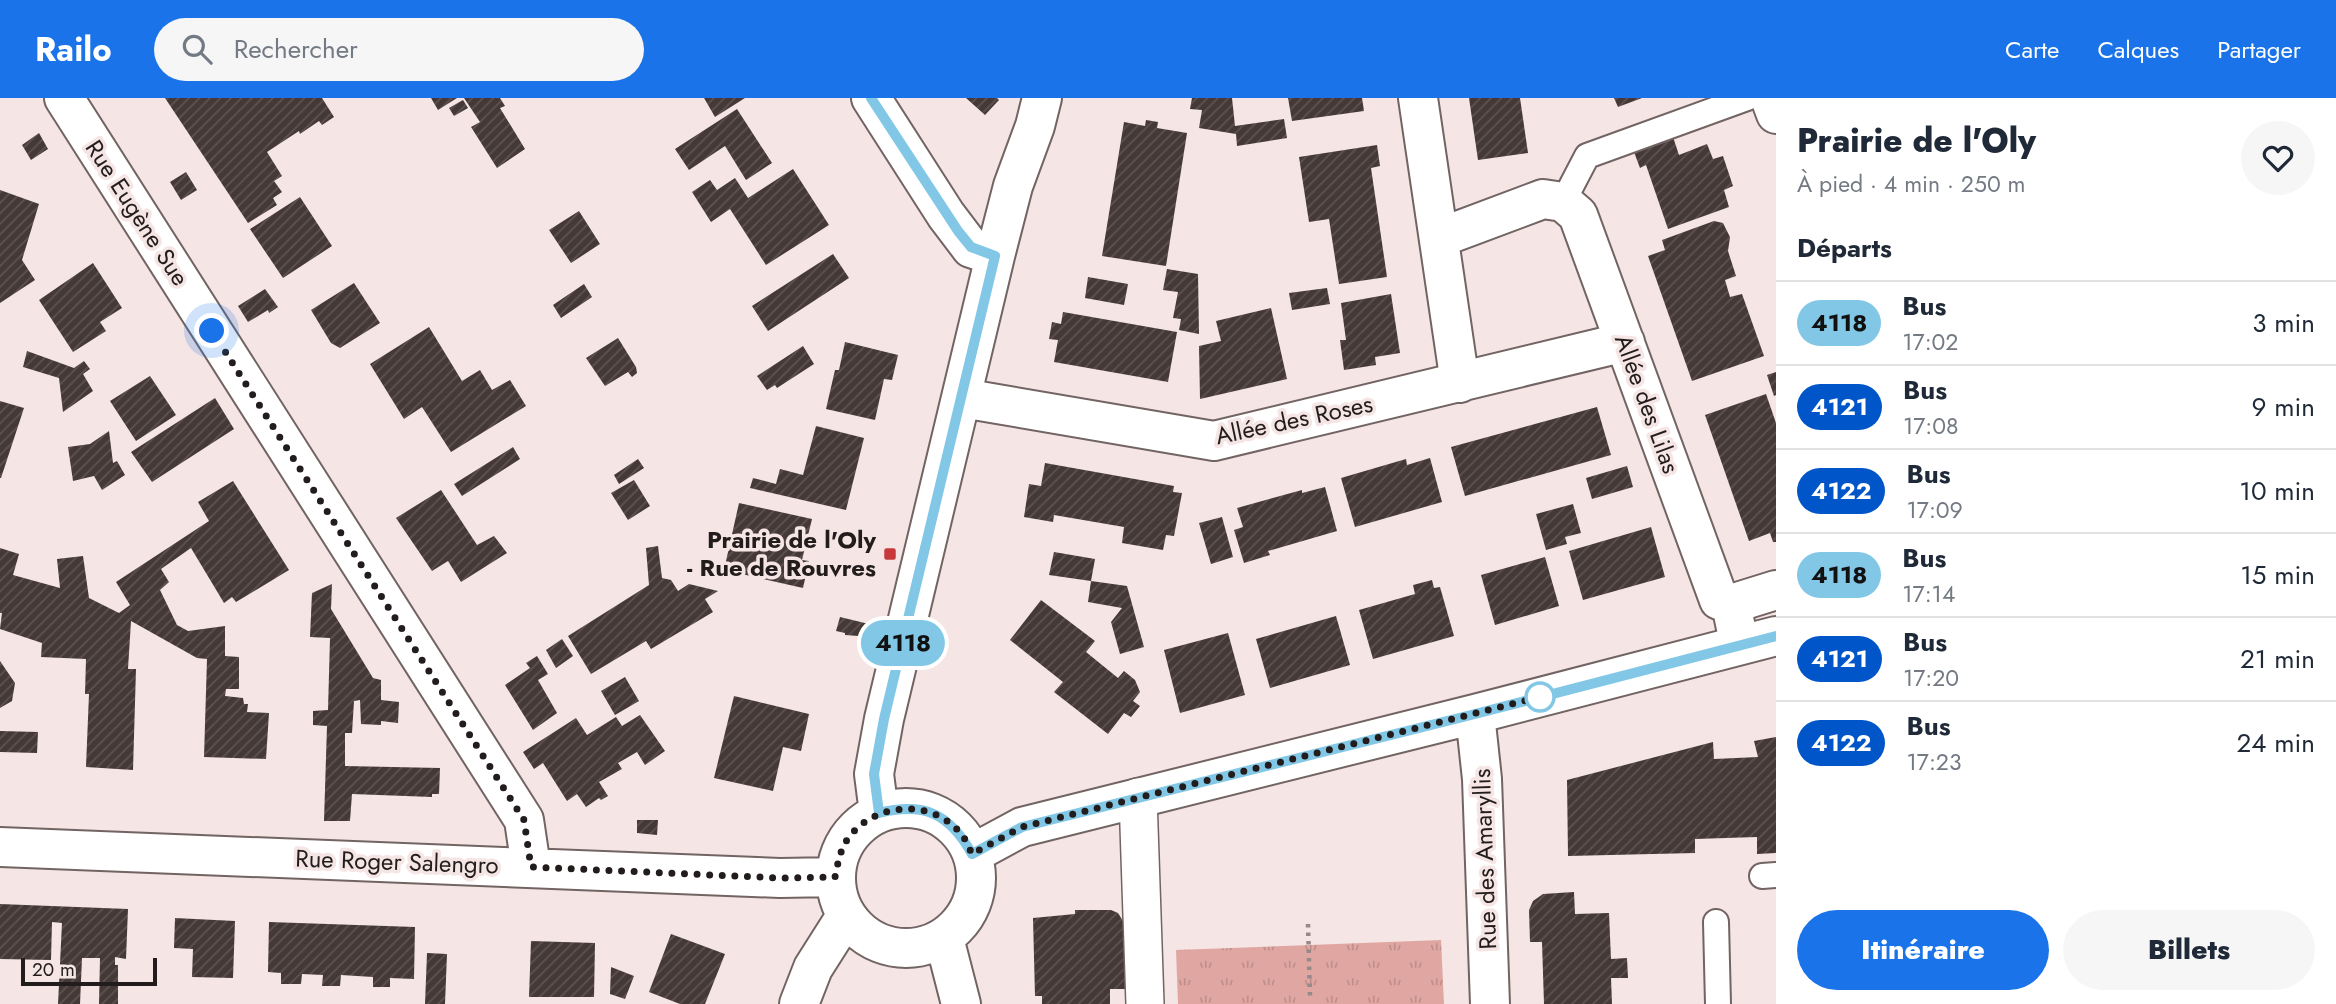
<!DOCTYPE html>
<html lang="fr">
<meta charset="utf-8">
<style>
:root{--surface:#fff;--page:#f6f6f7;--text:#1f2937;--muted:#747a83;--line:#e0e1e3;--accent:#1a73e8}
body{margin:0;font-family:Jost,sans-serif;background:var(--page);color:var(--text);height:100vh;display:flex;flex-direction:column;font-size:26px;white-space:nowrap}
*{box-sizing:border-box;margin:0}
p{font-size:23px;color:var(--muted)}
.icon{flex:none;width:38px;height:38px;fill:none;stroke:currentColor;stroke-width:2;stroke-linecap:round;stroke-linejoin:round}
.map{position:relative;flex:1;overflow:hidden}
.panel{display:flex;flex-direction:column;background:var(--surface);width:560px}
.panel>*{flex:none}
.badge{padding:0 14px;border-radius:23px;font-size:24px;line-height:46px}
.scale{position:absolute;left:21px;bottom:18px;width:136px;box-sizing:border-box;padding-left:7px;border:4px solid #221d1c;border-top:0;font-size:19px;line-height:24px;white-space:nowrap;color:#221d1c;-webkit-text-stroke:5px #f5e5e4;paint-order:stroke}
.you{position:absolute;width:35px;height:35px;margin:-18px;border:5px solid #fff;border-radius:50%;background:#1a73e8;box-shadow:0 0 0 10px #1a73e833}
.map>.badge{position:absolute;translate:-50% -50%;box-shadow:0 0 0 4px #fff}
h2{padding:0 21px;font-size:26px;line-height:63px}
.round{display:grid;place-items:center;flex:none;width:74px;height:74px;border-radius:37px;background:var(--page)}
.head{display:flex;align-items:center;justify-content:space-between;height:119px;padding:0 21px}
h1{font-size:33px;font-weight:800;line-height:52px}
.primary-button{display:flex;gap:14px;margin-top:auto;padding:14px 21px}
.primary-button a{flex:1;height:80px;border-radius:42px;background:var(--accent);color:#fff;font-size:28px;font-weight:800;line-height:80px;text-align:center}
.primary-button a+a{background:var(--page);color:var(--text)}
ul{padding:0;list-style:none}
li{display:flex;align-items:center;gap:21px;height:84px;padding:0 21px;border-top:2px solid var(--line)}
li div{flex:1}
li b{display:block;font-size:26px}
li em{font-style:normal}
li .badge{min-width:77px;font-weight:700;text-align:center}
header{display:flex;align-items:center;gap:42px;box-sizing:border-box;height:98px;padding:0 35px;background:var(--accent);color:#fff}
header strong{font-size:33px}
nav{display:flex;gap:38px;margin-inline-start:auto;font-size:24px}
.search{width:490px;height:63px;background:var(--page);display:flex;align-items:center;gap:18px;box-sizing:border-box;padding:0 24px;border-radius:38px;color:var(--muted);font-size:26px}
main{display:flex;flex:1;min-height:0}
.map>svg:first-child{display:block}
.grass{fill:url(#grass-tufts)}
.building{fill:url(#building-hatch)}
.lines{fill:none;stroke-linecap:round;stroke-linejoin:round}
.service-casing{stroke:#716462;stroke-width:28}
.pedestrian-casing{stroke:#716462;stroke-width:40}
.minor-casing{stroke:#716462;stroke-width:42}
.path{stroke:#958a89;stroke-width:4.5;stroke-dasharray:3.5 5;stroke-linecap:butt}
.service{stroke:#fff;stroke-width:24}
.pedestrian{stroke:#fff;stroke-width:37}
.minor{stroke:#fff;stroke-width:38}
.line-casing{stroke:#fff;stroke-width:16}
.line{stroke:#82c8e6;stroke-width:10}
.walk{stroke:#221d1c;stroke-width:7;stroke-dasharray:0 12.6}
.poi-dot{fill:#c8393b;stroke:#f5e5e4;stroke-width:2.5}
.stop-dot{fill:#fff;stroke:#82c8e6;stroke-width:3.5}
.labels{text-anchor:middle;stroke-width:7;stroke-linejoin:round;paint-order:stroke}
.street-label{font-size:24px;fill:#221d1c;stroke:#f5e5e4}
.poi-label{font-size:24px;font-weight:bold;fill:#221d1c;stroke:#f5e5e4;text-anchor:end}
</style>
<header>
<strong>Railo</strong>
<div class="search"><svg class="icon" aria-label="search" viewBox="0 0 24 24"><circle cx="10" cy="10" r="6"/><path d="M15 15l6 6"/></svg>Rechercher</div>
<nav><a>Carte</a><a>Calques</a><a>Partager</a></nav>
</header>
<main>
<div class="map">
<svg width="1776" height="906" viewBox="0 0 1776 906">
<defs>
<pattern id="grass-tufts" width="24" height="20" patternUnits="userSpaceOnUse" patternTransform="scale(1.75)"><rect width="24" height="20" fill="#e0a7a2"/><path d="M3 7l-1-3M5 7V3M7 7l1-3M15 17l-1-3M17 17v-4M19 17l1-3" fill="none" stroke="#c08f8b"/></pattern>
<pattern id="building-hatch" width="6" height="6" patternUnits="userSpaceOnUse" patternTransform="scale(1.75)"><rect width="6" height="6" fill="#453938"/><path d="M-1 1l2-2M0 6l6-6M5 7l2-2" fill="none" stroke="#5d5352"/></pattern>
</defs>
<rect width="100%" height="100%" fill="#f5e5e4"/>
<path class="grass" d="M1441,842L1444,906H1178L1176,852Z"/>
<path class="building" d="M165,0H322L334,19L322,27L319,23L300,36L299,33L267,54L282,78L274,83L282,94L273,100L277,107L248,125Z
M431,0H457L438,12Z
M464,0H500L505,8L500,10L525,51L497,70L471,29L480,24Z
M704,0H745L715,19Z
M966,0H997L999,2L985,17Z
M1192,0H1232L1235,28L1284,21L1287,40L1237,48L1236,36L1199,30L1202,12L1190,11Z
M1288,0H1362L1364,13L1292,23Z
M1469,0H1520L1528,55L1478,62Z
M1614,0H1642L1618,9Z
M463,2L468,10L454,18L449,10Z
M737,11L772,65L746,82L725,48L689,72L675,51Z
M1146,22L1158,24L1157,30L1187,35L1166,168L1102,158L1124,24L1145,28Z
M39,35L48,51L31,62L22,47Z
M1673,39L1679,57L1707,46L1713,61L1723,58L1733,88L1724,92L1729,109L1668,131L1646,67L1640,70L1634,54Z
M1377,47L1380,68L1371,70L1387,179L1339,186L1329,121L1309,124L1299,59Z
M793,71L829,127L766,167L730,111L711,124L692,94L710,82L717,92L735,80L748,100Z
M186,74L197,92L181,102L170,84Z
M0,92L39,106L22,162L35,182L0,205Z
M300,99L332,148L283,180L250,131Z
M579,113L600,146L571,165L549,132Z
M1714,123L1723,125L1730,139L1728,153L1736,178L1725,182L1730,199L1742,196L1764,258L1692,283L1648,158L1665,152L1662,142Z
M833,156L849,180L768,233L752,208Z
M93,165L122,210L100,224L106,233L73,254L39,202Z
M1167,171L1198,176L1199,236L1179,232L1181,221L1173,220L1178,194L1163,192Z
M1088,179L1128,186L1124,207L1085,200Z
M354,185L380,225L340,250L331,245L311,212Z
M584,186L592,199L561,220L553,207Z
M1327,190L1330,206L1292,212L1289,195Z
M265,191L278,209L269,215L268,212L248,224L238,208Z
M1391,196L1400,255L1375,259L1376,267L1344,272L1340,242H1346L1341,205Z
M1271,210L1287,281L1200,301L1199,248L1221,243L1216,223Z
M1063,214L1177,234L1168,284L1054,264L1058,242L1049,241L1052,224L1061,226Z
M429,229L462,283L480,272L492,292L510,282L526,308L451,354L422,309L404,321L370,266Z
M618,240L636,269L637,275L632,279L628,274L605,288L586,260Z
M845,244L898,257L892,282L884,281L875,322L826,311L835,272H839Z
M803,248L814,266L777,290L775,287L767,292L757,278Z
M27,253L74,270L84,263L90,271L83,276L93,293L63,314L59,280L23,269Z
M1776,274V297L1774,298L1767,277Z
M150,278L176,317L136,343L110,303Z
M1766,296L1776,325V444H1773L1770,435L1749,443L1705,317Z
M215,300L234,331L152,384L131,354Z
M0,303L24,310L1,380H0Z
M1597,309L1611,357L1465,398L1451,349Z
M816,328L864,340L846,412L750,390L753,380L776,386L780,371L803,377Z
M109,333L113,365L117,363L125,377L102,392L94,378L73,383L68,349L90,346Z
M513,349L520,361L462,398L454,386Z
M1430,360L1442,404L1355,429L1341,380L1406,361L1407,367Z
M638,361L644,370L619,386L614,377Z
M1045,365L1174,388L1173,394L1182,395L1174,438L1166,437L1163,452L1122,445L1124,429L1054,417L1053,424L1024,419L1029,386L1041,388Z
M1627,368L1633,389L1592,401L1586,380Z
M634,382L650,408L628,422L611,395Z
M233,383L289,472L236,504L232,499L224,505L191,450L161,471L169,484L160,492L177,527L188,533L225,528V558L239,559V591H226L225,598L243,600L244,606H248L247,614L269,615L266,661L204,659L207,561L197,560L131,523L128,571H136L133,672L86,669L89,596H85L86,561L41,559L42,545L0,531L2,515H0V450L19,456L13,477L60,490L57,461L83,458L89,500L119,515L130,507L116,484L209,423L198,404Z
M1325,389L1337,433L1268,453L1270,457L1244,465L1234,432L1243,429L1237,410L1302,392V395Z
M441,392L477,447L494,438L507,455L461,484L448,463L432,473L396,420Z
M739,405L812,421L802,462L809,463L803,490L724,472Z
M1573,406L1581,435L1565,439L1567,446L1546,452L1536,416Z
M1222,419L1233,459L1211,466L1199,425Z
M1651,429L1665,479L1583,502L1569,453Z
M658,448L662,480L671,482L678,493L689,486L718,493L705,501L713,514L651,551L646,543L591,576L568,538L649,487L646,450Z
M1054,454L1095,461L1091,483L1049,477Z
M1545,459L1559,508L1495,527L1481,477Z
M1432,482L1434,490L1440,489L1454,538L1373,561L1359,512L1415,496L1413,487Z
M1091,483L1127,488L1144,549L1120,556L1111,524L1122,510L1088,504Z
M332,486L331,511L373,580L381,582V602L399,604L398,625L381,623V627L361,626L360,602L354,603L352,635H345V668L440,670L439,696H432V699L352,696L350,723H324L327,628L313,627V613L328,612L330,540L310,539L312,495Z
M1041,502L1095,543L1086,554L1118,580L1124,573L1135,582L1140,594L1133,603L1140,608L1131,619L1124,615L1108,636L1054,594L1063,584L1010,542Z
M1336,518L1350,567L1270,590L1256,541Z
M840,519L873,527L867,534L859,538L845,537V535L836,533Z
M1228,535L1245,597L1180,615L1164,552Z
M562,541L573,558L556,570L546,552Z
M537,558L548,576L538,582L557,615L533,632L505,587L530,570L526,565Z
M0,563L15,585L12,603L0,610Z
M625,579L639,603L615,617L601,593Z
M734,598L809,616L801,653L783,649L773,693L714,680Z
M640,617L665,653L645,667L637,654L618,665L622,671L599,684L608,698L601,702L599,700L586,709L577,696L567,703L543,665L534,671L523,654L576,620L587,637L616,619L622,628Z
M0,633L38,634L37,655L0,654Z
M1776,639V755L1757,756V739L1695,741V755L1568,758L1567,682L1713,644L1714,661L1758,659L1754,643Z
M637,722H658L657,737L637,735Z
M1574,794L1575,816L1609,815L1611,861L1627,860L1628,880H1611L1612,906H1544L1542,844H1530L1529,812L1533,803L1543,796Z
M0,806L128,811L126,861L115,859V867H118V906H99L100,860H82L80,906H58L62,825L52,824L51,862L0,861Z
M1075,812H1111L1118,815L1123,823L1126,891H1110V906H1042V898H1035L1033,820L1075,816Z
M175,820L235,823L233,880L192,879L193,851L174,850Z
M269,824L415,829L414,881L390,880V889H373V879L341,877L340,888H322L323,877L302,876L301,886H281V875L268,874Z
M671,836L725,856L705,906H680L649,894Z
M531,843L595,845L594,899H529Z
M427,855L447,856L445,906H425Z
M611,869L634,878L625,901L610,896Z"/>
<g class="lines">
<g class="service-casing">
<path id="service" d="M1563,104L1587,58L1747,0
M1762,778L1776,777
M1716,824L1718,906"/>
</g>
<g class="pedestrian-casing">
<path id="pedestrian" d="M1138,699L1145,906"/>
</g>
<g class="minor-casing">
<path id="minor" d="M64,0L524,722L531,769
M871,0L946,117L971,150L995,158
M1418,0L1460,285
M1770,0L1776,16
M1439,140L1543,101L1563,104L1578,117L1719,502L1731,506
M962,300L1214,343L1625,244
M1736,530L1731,506L1776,492
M1475,616L1482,681L1490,906
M836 780a70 70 0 1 1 140 0a70 70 0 1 1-140 0Z
M879,715L874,676L884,621L995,158L1013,88L1035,28L1042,0
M0,749L780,780L835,779
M972,756L1022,729L1475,616L1776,538
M944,840L961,906
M799,906L813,870L846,818"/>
</g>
<path class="path" d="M1308,826L1310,898"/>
<use href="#service" class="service"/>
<use href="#pedestrian" class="pedestrian"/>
<use href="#minor" class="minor"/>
</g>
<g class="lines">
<g class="line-casing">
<path id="line" d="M871,0L958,133L971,149L995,158L884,621L874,676L879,715C924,704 949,715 972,756L1022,729L1475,616L1776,538"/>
</g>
<use href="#line" class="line"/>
<path class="walk" d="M212,233L524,722L531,769L780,780L835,779C838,765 840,751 849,739C876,704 933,700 962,737C966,742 969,750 972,756L1022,729L1540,599"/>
</g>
<rect class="poi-dot" x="883" y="449" width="14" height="14" rx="3.5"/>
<circle class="stop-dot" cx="1540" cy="599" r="14"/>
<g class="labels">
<g class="street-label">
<text transform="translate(137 115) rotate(57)" y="8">Rue Eugène Sue</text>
<text transform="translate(1647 306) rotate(70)" y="8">Allée des Lilas</text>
<text transform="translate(1294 322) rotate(-12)" y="8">Allée des Roses</text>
<text transform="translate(1485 761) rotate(-92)" y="8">Rue des Amaryllis</text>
<text transform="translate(397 764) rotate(2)" y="8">Rue Roger Salengro</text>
</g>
<g class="poi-label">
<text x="876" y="450">Prairie de l'Oly<tspan x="876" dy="28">- Rue de Rouvres</tspan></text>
</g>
</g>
</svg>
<div class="scale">20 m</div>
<div class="you" style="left:212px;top:233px"></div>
<b class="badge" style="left:903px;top:545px;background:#82c8e6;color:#111">4118</b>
</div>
<section class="panel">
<div class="head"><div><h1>Prairie de l'Oly</h1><p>À pied · 4 min · 250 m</p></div><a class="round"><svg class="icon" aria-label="heart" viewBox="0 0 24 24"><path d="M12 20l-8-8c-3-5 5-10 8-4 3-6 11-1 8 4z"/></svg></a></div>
<h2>Départs</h2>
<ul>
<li><span class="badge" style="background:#82c8e6;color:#111">4118</span><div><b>Bus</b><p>17:02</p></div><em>3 min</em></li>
<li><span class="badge" style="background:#0055c8;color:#fff">4121</span><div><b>Bus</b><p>17:08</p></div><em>9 min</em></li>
<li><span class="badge" style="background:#0055c8;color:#fff">4122</span><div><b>Bus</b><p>17:09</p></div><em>10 min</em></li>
<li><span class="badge" style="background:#82c8e6;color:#111">4118</span><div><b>Bus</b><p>17:14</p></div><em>15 min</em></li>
<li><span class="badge" style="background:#0055c8;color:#fff">4121</span><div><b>Bus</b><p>17:20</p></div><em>21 min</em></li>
<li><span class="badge" style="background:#0055c8;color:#fff">4122</span><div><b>Bus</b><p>17:23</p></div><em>24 min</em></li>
</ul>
<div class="primary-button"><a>Itinéraire</a><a>Billets</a></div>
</section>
</main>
